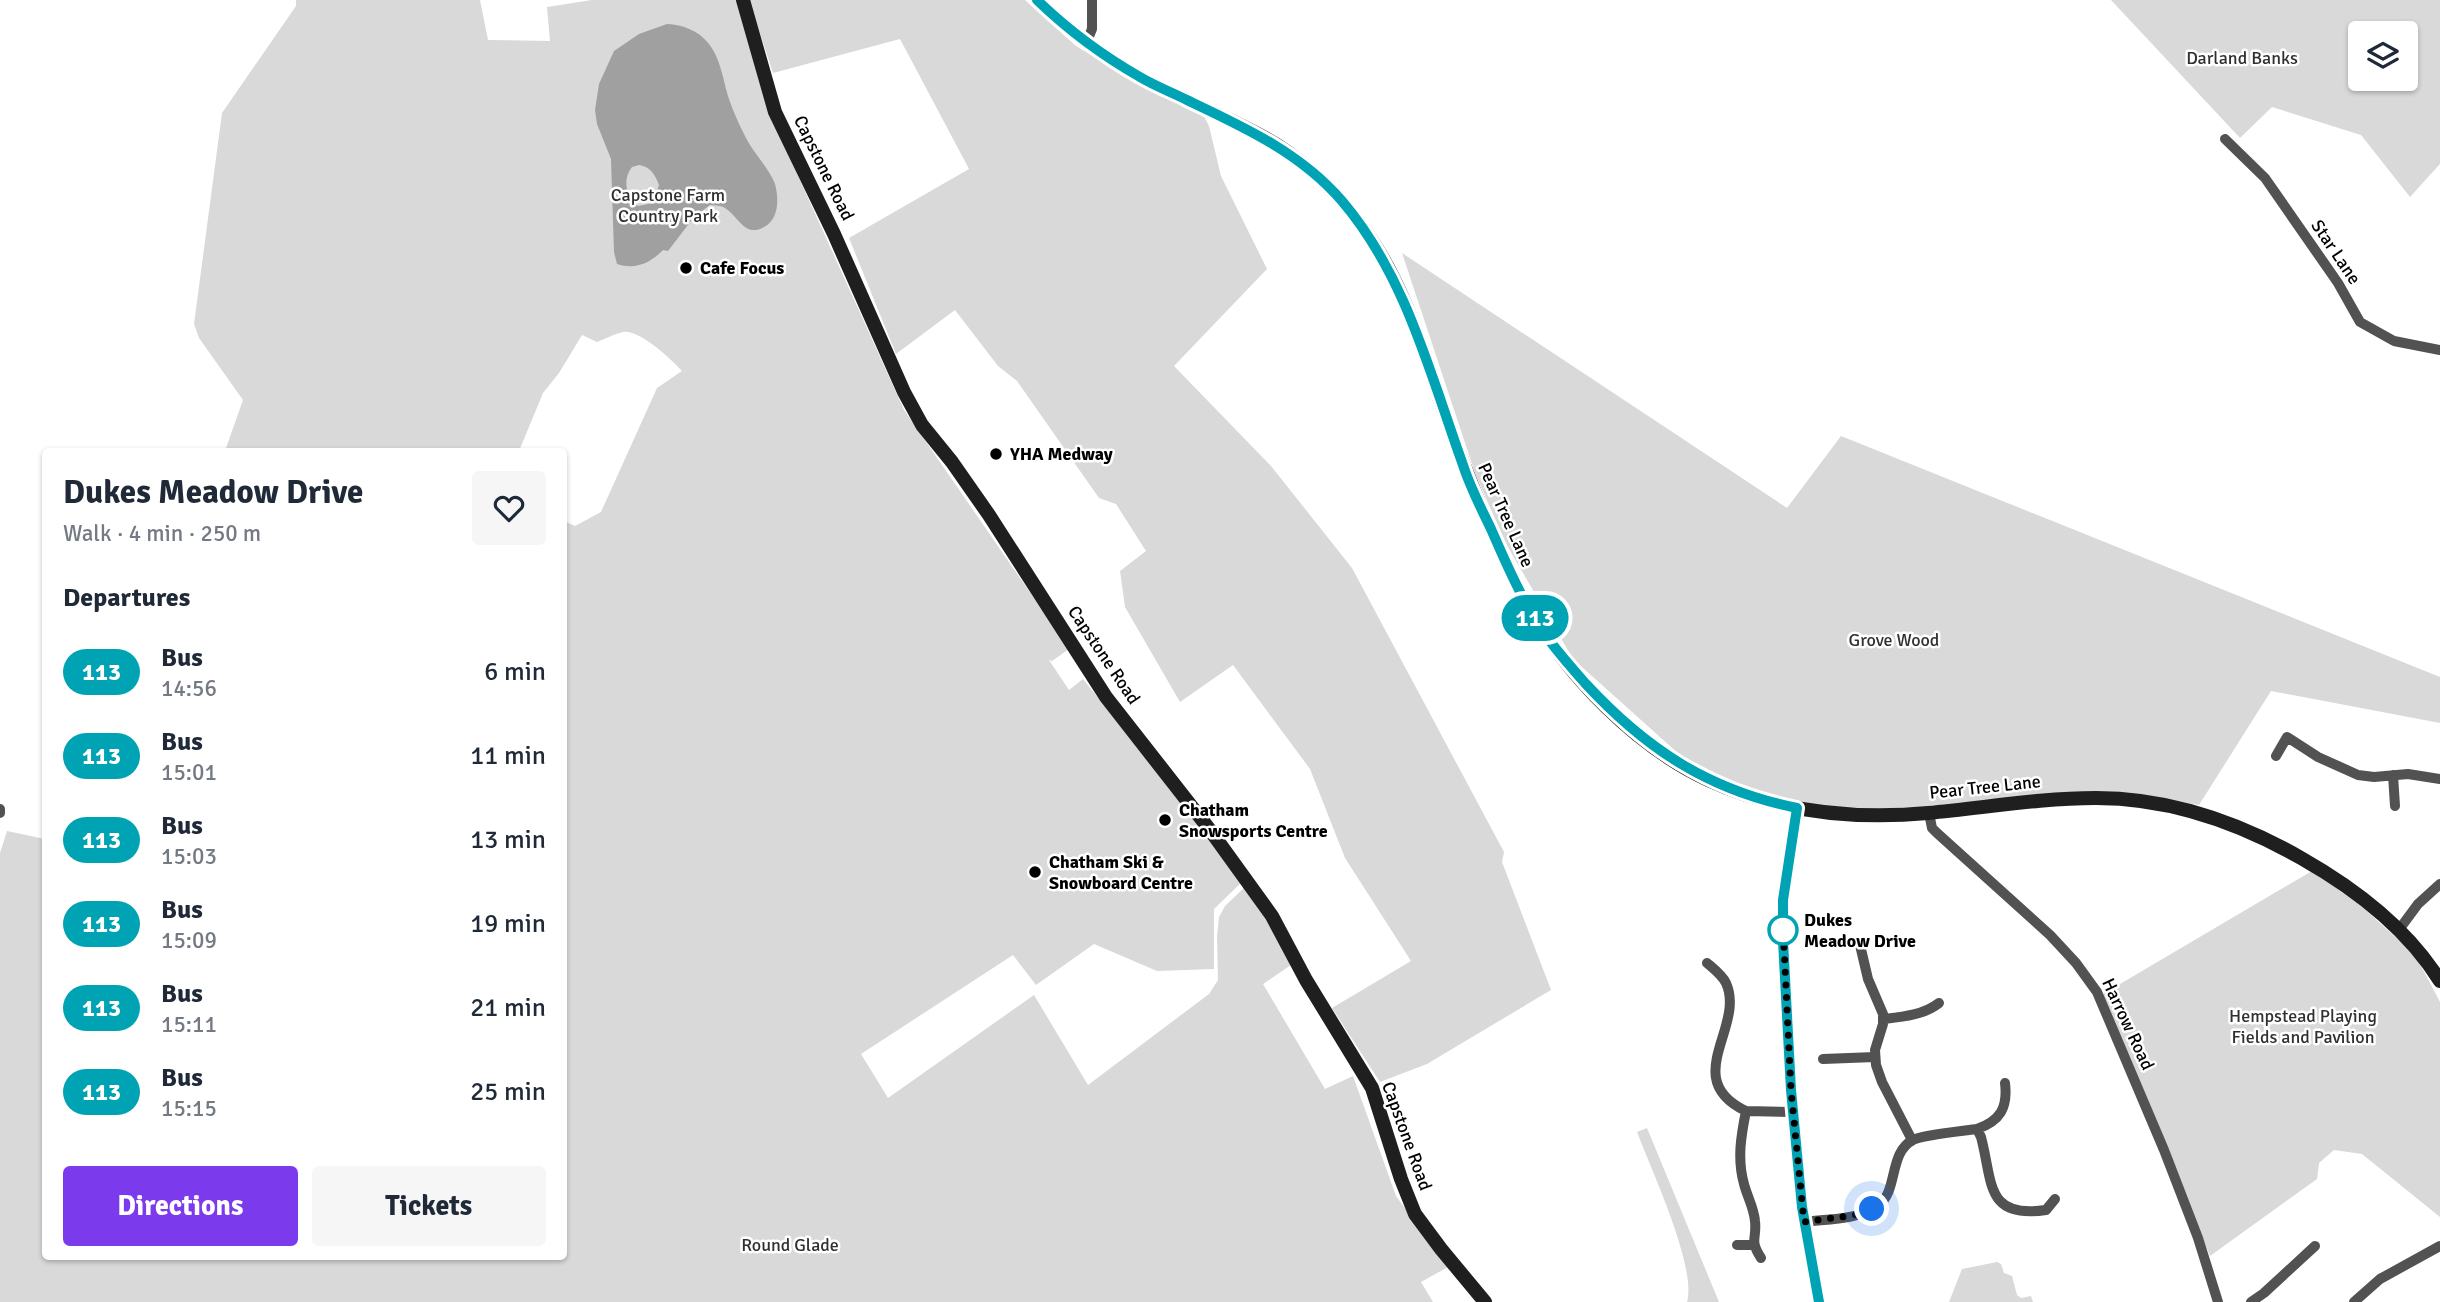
<!DOCTYPE html>
<meta charset="utf-8">
<style>
:root{--surface:#fff;--page:#f6f6f7;--text:#1f2937;--muted:#747a83;--accent:#7c3aed}
body{margin:0;font-family:Signika,sans-serif;background:var(--page);color:var(--text);height:100vh;display:flex;flex-direction:column;font-size:26px;white-space:nowrap}
*{box-sizing:border-box;margin:0}
p{font-size:23px;color:var(--muted)}
.icon{flex:none;width:38px;height:38px;fill:none;stroke:currentColor;stroke-width:2;stroke-linecap:round;stroke-linejoin:round}
.map{position:relative;flex:1;overflow:hidden}
.details{position:absolute;left:42px;top:448px;width:525px;height:812px;display:flex;flex-direction:column;background:var(--surface);border-radius:7px;box-shadow:0 2px 5px #0004}
.details>*{flex:none}
.badge{padding:0 14px;border-radius:23px;font-size:24px;line-height:46px}
.fabs{position:absolute;left:2348px;top:21px;display:grid;gap:14px}
.fabs a{display:grid;place-items:center;width:70px;height:70px;border-radius:7px;background:var(--surface);box-shadow:0 2px 5px #0004;font-size:35px}
.you{position:absolute;width:35px;height:35px;margin:-18px;border:5px solid #fff;border-radius:50%;background:#1a73e8;box-shadow:0 0 0 10px #1a73e833}
.map>.badge{position:absolute;translate:-50% -50%;box-shadow:0 0 0 4px #fff}
h2{padding:0 21px;font-size:26px;line-height:63px}
.round{display:grid;place-items:center;flex:none;width:74px;height:74px;border-radius:7px;background:var(--page)}
.summary{display:flex;align-items:center;justify-content:space-between;height:119px;padding:0 21px}
h1{font-size:33px;font-weight:700;line-height:52px}
.primary-button{display:flex;gap:14px;margin-top:auto;padding:14px 21px}
.primary-button a{flex:1;height:80px;border-radius:7px;background:var(--accent);color:#fff;font-size:28px;font-weight:700;line-height:80px;text-align:center}
.primary-button a+a{background:var(--page);color:var(--text)}
ul{padding:0;list-style:none}
li{display:flex;align-items:center;gap:21px;height:84px;padding:0 21px}
li div{flex:1}
li b{display:block;font-size:26px}
li em{font-style:normal}
li .badge{min-width:77px;font-weight:700;text-align:center}
.map>svg:first-child{display:block}
.green{fill:#d9d9d9;fill-rule:evenodd}
.water{fill:#a0a0a0;fill-rule:evenodd}
.lines{fill:none;stroke-linecap:round;stroke-linejoin:round}
.street{stroke:#525252;stroke-width:10}
.secondary{stroke:#1f1f1f;stroke-width:14}
.line-casing{stroke:#fff;stroke-width:16}
.line{stroke:#00a3b4;stroke-width:10}
.walk{stroke:#000;stroke-width:7;stroke-dasharray:0 12.6}
.poi-dot{fill:#000;stroke:#fff;stroke-width:2.5}
.stop-dot{fill:#fff;stroke:#00a3b4;stroke-width:3.5}
.labels{text-anchor:middle;stroke-width:5;stroke-linejoin:round;paint-order:stroke}
.park-label{font-size:18px;fill:#303030;stroke:#fff}
.street-label{font-size:18px;fill:#000;stroke:#fff}
.poi-label{font-size:18px;font-weight:bold;fill:#000;stroke:#fff;text-anchor:start}
.stop-label{font-size:18px;font-weight:bold;fill:#000;stroke:#fff;text-anchor:start}
</style>
<div class="map">
<svg width="2440" height="1302" viewBox="0 0 2440 1302">
<rect width="100%" height="100%" fill="#fff"/>
<path class="green" d="M296,0H480L488,40L550,41L547,7L592,0H736L770,114L904,410L1069,649L1052,661L1049,660L1069,690L1083,679L1244,880L1214,909V969L1157,971L1094,944L1036,985L1013,955L861,1054L888,1098L1034,995L1088,1085L1209,994L1218,980L1217,937L1219,917L1225,906L1247,885L1294,963L1263,984L1325,1089L1353,1076L1396,1196L1448,1267L1421,1282L1433,1302H0V853L7,831L45,839L46,1256H564V521L575,526L601,512L657,388L682,371C671,359 639,329 623,332C614,334 605,339 597,342L582,335L559,373L543,393L519,451H225L243,400L199,338L194,324L222,113L296,6Z
M749,0H1025L1076,46L1139,83L1204,116L1209,126L1221,176L1267,269L1174,366L1271,466L1352,568L1504,852L1502,862L1551,990L1427,1064L1380,1082L1332,1008L1411,961L1345,858L1310,769L1233,665L1180,702L1125,607L1120,571L1146,551L1116,504L1099,498L1017,381L998,366L955,310L896,354L849,238L969,169L900,39L773,73Z
M2111,0H2440V164L2410,197L2361,135L2272,107L2240,138ZM2361,33H2406V79H2361Z
M1402,253L1787,508L1841,436L2440,677V723L2271,691L2199,805L2144,795L1877,809L1822,807L1748,790L1680,755L1573,659L1505,542L1475,473Z
M2312,871L2361,906L2403,944L2420,964L2440,1002V1217L2362,1154L2334,1150L2319,1163L2317,1179L2210,1256L2103,994Z
M1647,1128L1719,1302H1687C1697,1267 1651,1169 1637,1132Z
M1997,1262L2001,1264L2004,1273L2012,1276L2017,1295L2021,1298L2031,1296L2033,1302H1949L1962,1269Z"/>
<path class="water" d="M667,24C683,25 698,30 709,44C719,57 722,73 726,89C730,104 737,120 744,134C752,152 768,166 775,184C779,199 779,219 764,227C745,238 739,217 725,208C721,205 715,206 710,205L694,217L668,251L663,250C650,263 636,270 617,264L614,252L611,159L597,124L595,110L599,84L614,51L639,34ZM639,165C651,167 655,175 659,185L653,203L638,206C626,195 622,180 632,167Z"/>
<g class="lines">
<path class="street" d="M1087,41L1092,29V0
M2225,139L2265,178L2338,283L2360,322L2394,341L2440,350
M2276,756L2287,737L2318,757L2358,775L2374,777L2408,774L2440,779
M2393,775L2395,806
M0,809V813
M1797,809L1783,900V941L1790,1067L1803,1207L1819,1302
M1929,813L1932,828L1937,833L2050,935L2076,963L2097,992L2164,1150L2198,1238L2218,1302
M2398,931L2418,904L2440,884
M1860,945L1868,979L1883,1014V1024L1875,1050L1876,1065L1882,1082L1912,1140
M1707,963C1714,969 1722,975 1726,983C1746,1027 1679,1079 1746,1111
M1884,1019C1902,1017 1924,1015 1939,1003
M1823,1059L1875,1057
M1977,1129C2000,1121 2008,1108 2005,1083
M1804,1222C1827,1219 1858,1220 1878,1206C1899,1190 1888,1153 1913,1140C1922,1135 1963,1131 1977,1129L1981,1137C1993,1182 1985,1219 2046,1210L2055,1199
M1737,1245H1753
M1761,1258C1749,1239 1757,1240 1755,1221C1754,1208 1747,1196 1744,1184C1737,1159 1741,1136 1746,1111L1793,1112
M2251,1302L2264,1293L2315,1246
M2354,1302L2380,1279L2440,1246"/>
<path class="secondary" d="M743,0L775,112L834,234L904,392L922,425L952,462L989,515L1106,697L1210,830L1272,916L1306,980L1372,1088L1401,1179L1415,1214L1441,1249L1485,1302
M1037,0C1068,30 1105,58 1142,78C1186,103 1234,118 1277,145C1311,167 1340,196 1364,229C1403,282 1422,348 1443,409C1461,459 1480,508 1503,556C1511,573 1518,591 1528,607C1569,677 1634,745 1708,780C1778,812 1852,820 1928,813C1984,808 2040,798 2096,798C2170,798 2238,822 2301,858C2354,888 2407,928 2440,981"/>
</g>
<g class="lines">
<g class="line-casing">
<path id="line" d="M1037,0C1067,29 1103,56 1140,77C1155,86 1171,92 1187,100C1244,127 1301,153 1342,201C1406,276 1430,374 1463,465C1470,487 1481,508 1491,529C1502,554 1513,580 1526,603C1541,633 1563,658 1585,683C1646,749 1708,790 1797,808L1783,900V941L1791,1090L1802,1207L1819,1302"/>
</g>
<use href="#line" class="line"/>
<path class="walk" d="M1783,930V926L1791,1090L1804,1222L1855,1215L1872,1209"/>
</g>
<g class="poi-dot">
<circle cx="686" cy="268" r="7"/>
<circle cx="996" cy="454" r="7"/>
<circle cx="1165" cy="820" r="7"/>
<circle cx="1035" cy="872" r="7"/>
</g>
<circle class="stop-dot" cx="1783" cy="930" r="14"/>
<g class="labels">
<g class="park-label">
<text x="2242" y="64">Darland Banks</text>
<text x="668" y="201">Capstone Farm<tspan x="668" dy="21">Country Park</tspan></text>
<text x="1894" y="646">Grove Wood</text>
<text x="2303" y="1022">Hempstead Playing<tspan x="2303" dy="21">Fields and Pavilion</tspan></text>
<text x="790" y="1251">Round Glade</text>
</g>
<g class="street-label">
<text transform="translate(824 168) rotate(64)" y="6">Capstone Road</text>
<text transform="translate(2336 252) rotate(56)" y="6">Star Lane</text>
<text transform="translate(1506 515) rotate(66)" y="6">Pear Tree Lane</text>
<text transform="translate(1104 655) rotate(56)" y="6">Capstone Road</text>
<text transform="translate(1985 787) rotate(-6)" y="6">Pear Tree Lane</text>
<text transform="translate(2128 1024) rotate(65)" y="6">Harrow Road</text>
<text transform="translate(1407 1136) rotate(70)" y="6">Capstone Road</text>
</g>
<g class="poi-label">
<text x="700" y="274">Cafe Focus</text>
<text x="1010" y="460">YHA Medway</text>
<text x="1179" y="816">Chatham<tspan x="1179" dy="21">Snowsports Centre</tspan></text>
<text x="1049" y="868">Chatham Ski &amp;<tspan x="1049" dy="21">Snowboard Centre</tspan></text>
</g>
<g class="stop-label">
<text x="1804" y="926">Dukes<tspan x="1804" dy="21">Meadow Drive</tspan></text>
</g>
</g>
</svg>
<div class="fabs">
<a><svg class="icon" aria-label="layers" viewBox="0 0 24 24"><path d="M12 4l9 5-9 5-9-5zM3 14l9 5 9-5"/></svg></a>
</div>
<div class="you" style="left:1872px;top:1209px"></div>
<b class="badge" style="left:1535px;top:618px;background:#00a3b4;color:#fff">113</b>
<section class="details">
<div class="summary"><div><h1>Dukes Meadow Drive</h1><p>Walk · 4 min · 250 m</p></div><a class="round"><svg class="icon" aria-label="heart" viewBox="0 0 24 24"><path d="M12 20l-8-8c-3-5 5-10 8-4 3-6 11-1 8 4z"/></svg></a></div>
<h2>Departures</h2>
<ul>
<li><span class="badge" style="background:#00a3b4;color:#fff">113</span><div><b>Bus</b><p>14:56</p></div><em>6 min</em></li>
<li><span class="badge" style="background:#00a3b4;color:#fff">113</span><div><b>Bus</b><p>15:01</p></div><em>11 min</em></li>
<li><span class="badge" style="background:#00a3b4;color:#fff">113</span><div><b>Bus</b><p>15:03</p></div><em>13 min</em></li>
<li><span class="badge" style="background:#00a3b4;color:#fff">113</span><div><b>Bus</b><p>15:09</p></div><em>19 min</em></li>
<li><span class="badge" style="background:#00a3b4;color:#fff">113</span><div><b>Bus</b><p>15:11</p></div><em>21 min</em></li>
<li><span class="badge" style="background:#00a3b4;color:#fff">113</span><div><b>Bus</b><p>15:15</p></div><em>25 min</em></li>
</ul>
<div class="primary-button"><a>Directions</a><a>Tickets</a></div>
</section>
</div>
